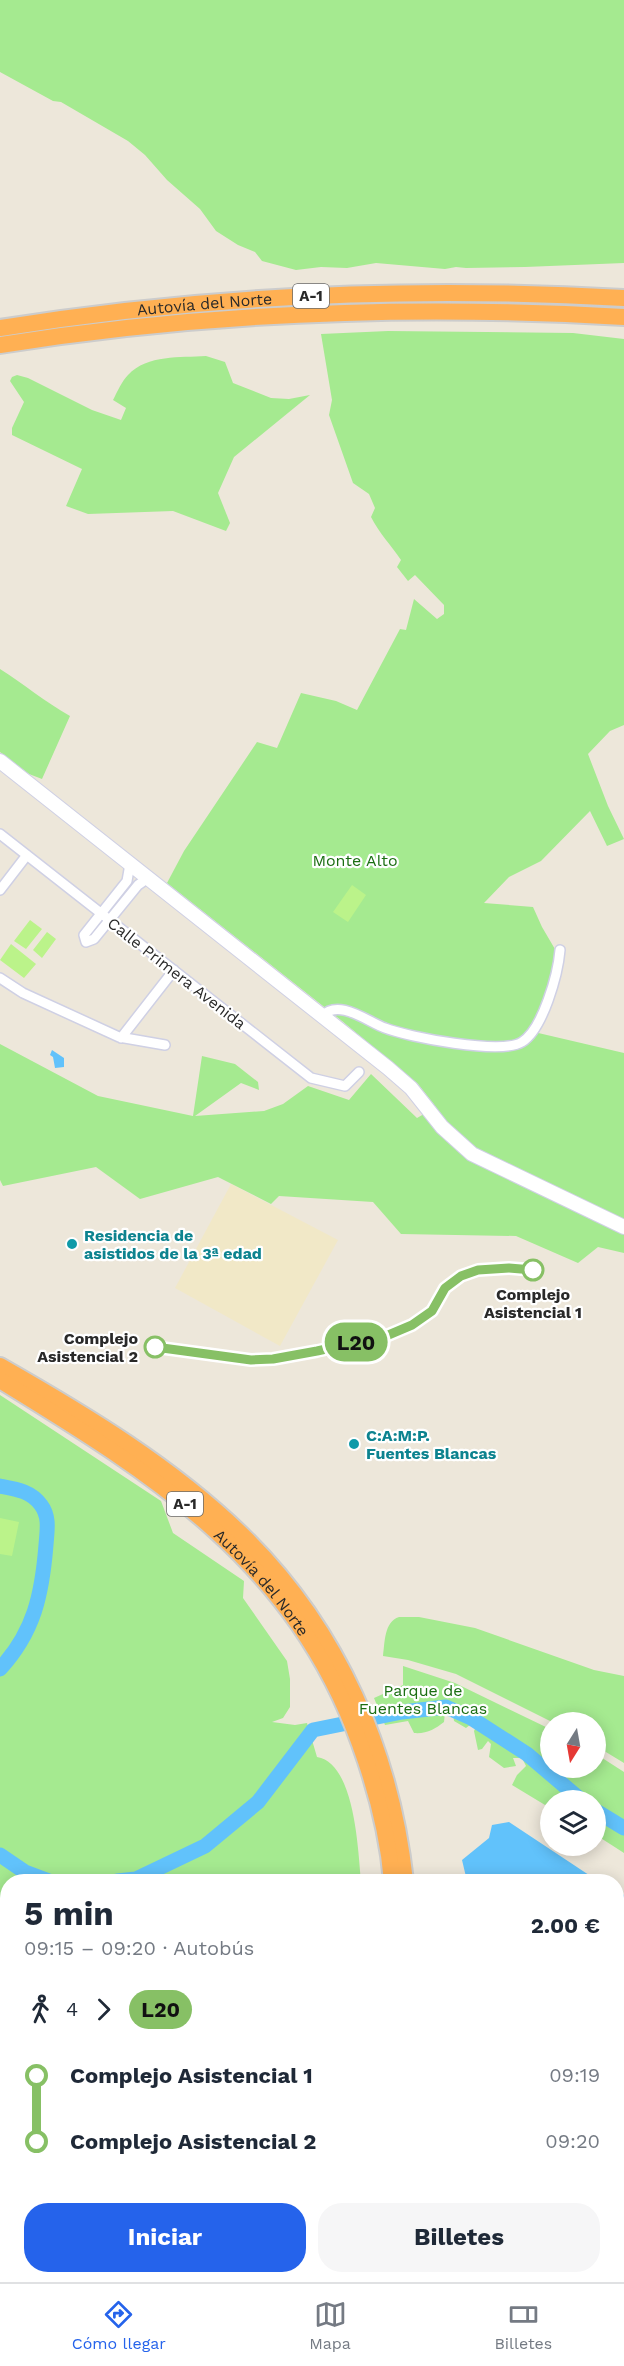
<!DOCTYPE html>
<html lang="es">
<meta charset="utf-8">
<style>
:root{--surface:#fff;--page:#f6f6f7;--text:#1f2937;--muted:#747a83;--line:#e0e1e3;--accent:#2563eb}
body{margin:0;font-family:"Work Sans",sans-serif;background:var(--page);color:var(--text);height:100vh;display:flex;flex-direction:column;font-size:22px;white-space:nowrap}
*{box-sizing:border-box;margin:0}
p{font-size:20px;color:var(--muted)}
.icon{flex:none;width:33px;height:33px;fill:none;stroke:currentColor;stroke-width:2;stroke-linecap:round;stroke-linejoin:round}
.map{position:relative;flex:1;overflow:hidden}
.side{position:absolute;left:0px;top:1874px;width:624px;height:410px;display:flex;flex-direction:column;background:var(--surface);border-radius:24px 24px 0 0;box-shadow:0 3px 15px #0003}
.side>*{flex:none}
.badge{padding:0 12px;border-radius:20px;font-size:21px;line-height:39px}
.needle{width:39px;rotate:191deg}
.fabs{position:absolute;left:540px;top:1712px;display:grid;gap:12px}
.fabs a{display:grid;place-items:center;width:66px;height:66px;border-radius:50%;background:var(--surface);box-shadow:0 3px 15px #0003;font-size:30px}
.map>.badge{position:absolute;translate:-50% -50%;box-shadow:0 0 0 3px #fff}
.legs{display:flex;align-items:center;gap:9px;height:66px;padding:0 24px;font-size:20px}
.legs p{margin-inline-start:auto}
.summary{display:flex;align-items:center;justify-content:space-between;height:102px;padding:0 24px}
h1{font-size:33px;font-weight:700;line-height:45px}
.button{display:flex;gap:12px;margin-top:auto;padding:12px 24px}
.button a{flex:1;height:69px;border-radius:24px;background:var(--accent);color:#fff;font-size:24px;font-weight:700;line-height:69px;text-align:center}
.button a+a{background:var(--page);color:var(--text)}
ul{padding:0 24px;list-style:none}
li{display:flex;align-items:center;gap:21px;height:66px;font-size:22px}
li i{display:grid;place-items:center;width:9px;height:100%;margin:0 8px;background:currentColor}
li i::after{content:'';width:15px;height:15px;margin:-8px;border:4px solid;border-radius:50%;background:var(--surface)}
li p{margin-inline-start:auto}
li:first-child i{background:linear-gradient(#0000 50%,currentColor 0)}
li:last-child i{background:linear-gradient(currentColor 50%,#0000 0)}
.menu{display:flex;justify-content:space-around;align-items:center;height:84px;border-top:2px solid var(--line);background:var(--surface);font-size:16px;color:var(--muted)}
.menu a{display:grid;justify-items:center;gap:3px}
.menu .current{color:var(--accent)}
.map>svg:first-child{display:block}
.industrial{fill:#dfdbe5}
.education{fill:#f1e8c7}
.green{fill:#a5ea90}
.pitch{fill:#bbf38a}
.water{fill:#61c2fb}
.lines{fill:none;stroke-linecap:round;stroke-linejoin:round}
.canal{stroke:#61c2fb;stroke-width:8}
.river{stroke:#61c2fb;stroke-width:15}
.street-casing{stroke:#cfd0e4;stroke-width:12}
.secondary-casing{stroke:#cfd0e4;stroke-width:16}
.highway-casing{stroke:#ccc;stroke-width:20}
.street{stroke:#fff;stroke-width:9}
.secondary{stroke:#fff;stroke-width:14}
.highway{stroke:#ffb053;stroke-width:16}
.line-1-casing{stroke:#fff;stroke-width:14}
.line-1{stroke:#87c065;stroke-width:9}
.culture-dot{fill:#0f9aa8;stroke:#fff;stroke-width:2}
.stop-1-dot{fill:#fff;stroke:#87c065;stroke-width:3}
.labels{text-anchor:middle;stroke-width:4.5;stroke-linejoin:round;paint-order:stroke}
.shield{fill:#fff;stroke:#696969;stroke-width:1.5}
.shield-label{font-size:15px;font-weight:bold;fill:#292929}
.street-label{font-size:16px;fill:#292929;stroke:#fff}
.park-label{font-size:16px;fill:#1b6e12;stroke:#fff}
.culture-label{font-size:16px;font-weight:bold;fill:#0d838f;stroke:#fff;text-anchor:start}
.stop-label{font-size:16px;font-weight:bold;fill:#292929;stroke:#fff}
</style>
<div class="map">
<svg width="624" height="2282" viewBox="0 0 624 2282">
<rect width="100%" height="100%" fill="#ede7da"/>
<path class="industrial" d="M617,2130L624,2132V2282H537L538,2276H616Z"/>
<path class="education" d="M231,1184L338,1240L280,1346L175,1288Z"/>
<path class="green" d="M0,0H624V263L525,267L466,268L456,267L445,269L376,263L347,268L321,267L296,270L262,261L255,252L238,245L216,231L200,209L167,180L145,155L128,141L61,102L53,101L0,72Z
M388,331L573,333L624,339V725L610,731L588,754L608,806L624,839L607,846L590,811L541,861L509,877L484,903L533,907L542,927L559,956L534,1032L624,1053V1253L598,1247L578,1263L516,1236L401,1234L373,1202L279,1196L271,1204L218,1177L140,1199L96,1167L3,1186L0,1180V1044L98,1096L193,1116L202,1056L235,1064L258,1082L259,1090L241,1083L195,1116L264,1111L283,1104L308,1086L349,1100L371,1074L417,1118L436,1107L418,1084L342,1021L167,883L184,851L257,742L277,748L301,693L336,701L357,710L400,629L406,630L414,599L437,619L444,614V605L415,575L408,581L397,567L401,560C391,545 379,533 371,517L375,508L369,494L353,483L329,415L332,400L321,334Z
M206,356L225,362L233,383L271,398L289,399L310,395L234,457L218,493L230,523L226,531L173,511L88,514L66,506L82,469L12,435V428L24,402L10,381L12,377L17,375L28,378L92,410L121,420L126,408L113,400C117,392 122,381 128,375C148,354 180,358 206,356Z
M0,669C24,684 45,702 70,716L42,779L29,774L0,752Z
M0,1395L161,1501L173,1533L244,1581L243,1598L287,1661L290,1679V1707L283,1718L272,1722L295,1725L307,1723L317,1757C355,1763 358,1850 361,1881H8L7,1905L0,1901Z
M399,1617H419L475,1628L594,1670L624,1676V1763L596,1746V1722H552L456,1674L408,1660L383,1656C385,1642 384,1622 399,1617Z
M403,1666L455,1683L550,1729V1767H596V1754L624,1772V1853L596,1835V1800H550V1808L512,1785L517,1775L526,1766L522,1758H513L516,1766L504,1768L489,1757L491,1744L488,1741L482,1749L478,1750L474,1731L476,1727L471,1724L466,1728L454,1721L453,1713H445L444,1722C435,1729 427,1734 414,1733L408,1721L385,1725L374,1698L403,1685Z
M617,2072L619,2074L624,2072V2113L617,2116Z"/>
<path class="pitch" d="M352,885L366,895L348,922L333,912Z
M30,920L42,929L26,949L14,941Z
M47,932L56,939L42,958L33,950Z
M11,944L36,964L24,978L0,960Z
M0,1518L19,1522L12,1556L0,1554Z"/>
<path class="water" d="M52,1050L64,1058V1067L55,1068L53,1057L50,1055Z
M509,1822L598,1881H518L496,1875L493,1881H467L462,1860L489,1838L492,1825Z
M617,1890L624,1895V1959L617,1963Z
M617,1966L619,1973L624,1975V2016L617,2018Z"/>
<g class="lines">
<path class="canal" d="M0,1947L8,1951
M616,2091H624"/>
<path class="river" d="M0,1486C16,1489 31,1491 41,1505C50,1517 47,1531 46,1545C42,1595 34,1632 0,1669
M596,1811L624,1828
M0,1855L25,1872L49,1881
M117,1881L136,1879L205,1846L258,1802L313,1730L402,1712L446,1707L471,1718L527,1754L581,1800"/>
<g class="street-casing">
<path id="street" d="M0,834L311,1078L345,1086L359,1072
M130,864L127,881L84,935L86,942L94,939L138,885L148,878
M0,890L27,855
M0,978L23,993L119,1037L165,1045
M322,1016C339,998 368,1022 385,1028C408,1037 501,1055 522,1042C543,1029 558,974 560,950
M121,1038L174,970
M513,2282V2276"/>
</g>
<g class="secondary-casing">
<path id="secondary" d="M0,761L388,1068L411,1088L442,1127L472,1154L624,1227"/>
</g>
<g class="highway-casing">
<g id="highway">
<path id="s1" d="M0,328C206,295 416,286 624,298"/>
<path d="M0,345C206,312 416,305 624,317"/>
<path d="M0,1366C86,1415 174,1468 245,1538C338,1630 391,1752 405,1881"/>
<path id="s2" d="M0,1380C157,1476 295,1562 360,1744C376,1788 388,1834 392,1881"/>
<path d="M0,1988L8,1990"/>
<path d="M616,2134L624,2136"/>
<path d="M616,2159L624,2161"/>
<path d="M338,2276L339,2282"/>
<path d="M437,2276V2282"/>
<path d="M36,2282L43,2276"/>
<path d="M381,2282V2276"/>
<path d="M394,2282L395,2276"/>
</g>
</g>
<use href="#street" class="street"/>
<use href="#secondary" class="secondary"/>
<use href="#highway" class="highway"/>
</g>
<g class="lines">
<g class="line-1-casing">
<path id="line-1" d="M155,1347L251,1360L273,1359L317,1351L386,1336L412,1325L432,1311L445,1288L461,1276L478,1270L509,1268L533,1270"/>
</g>
<use href="#line-1" class="line-1"/>
</g>
<g class="culture-dot">
<circle cx="72" cy="1244" r="6"/>
<circle cx="354" cy="1444" r="6"/>
</g>
<g class="stop-1-dot">
<circle cx="533" cy="1270" r="10"/>
<circle cx="155" cy="1347" r="10"/>
</g>
<g class="labels">
<g class="shield">
<rect x="293" y="284" width="36" height="24" rx="4.5"/>
<rect x="167" y="1492" width="36" height="24" rx="4.5"/>
</g>
<g class="shield-label">
<text x="311" y="301">A-1</text>
<text x="185" y="1509">A-1</text>
</g>
<g class="street-label">
<text dy="6" stroke="none"><textPath href="#s1" startOffset="206">Autovía del Norte</textPath></text>
<text transform="translate(177 973) rotate(38)" y="6">Calle Primera Avenida</text>
<text dy="6" stroke="none"><textPath href="#s2" startOffset="333">Autovía del Norte</textPath></text>
</g>
<g class="park-label">
<text x="355" y="866">Monte Alto</text>
<text x="423" y="1696">Parque de<tspan x="423" dy="18">Fuentes Blancas</tspan></text>
</g>
<g class="culture-label">
<text x="84" y="1241">Residencia de<tspan x="84" dy="18">asistidos de la 3ª edad</tspan></text>
<text x="366" y="1441">C:A:M:P.<tspan x="366" dy="18">Fuentes Blancas</tspan></text>
</g>
<g class="stop-label">
<text x="533" y="1300">Complejo<tspan x="533" dy="18">Asistencial 1</tspan></text>
<text x="138" y="1344" text-anchor="end">Complejo<tspan x="138" dy="18">Asistencial 2</tspan></text>
</g>
</g>
</svg>
<div class="fabs">
<a><svg class="needle" viewBox="-14 -14 28 28"><path d="M0-13l5 13h-10z" fill="#e53935"/><path d="M0 13l5-13h-10z" fill="#747a83"/></svg></a>
<a><svg class="icon" aria-label="layers" viewBox="0 0 24 24"><path d="M12 4l9 5-9 5-9-5zM3 14l9 5 9-5"/></svg></a>
</div>
<b class="badge" style="left:356px;top:1342px;background:#87c065;color:#111">L20</b>
<section class="side">
<div class="summary"><div><h1>5 min</h1><p>09:15 – 09:20 · Autobús</p></div><b>2.00 €</b></div>
<div class="legs"><svg class="icon" aria-label="walk" viewBox="0 0 24 24"><circle cx="13" cy="4" r="2"/><path d="M13 8l-2 6 4 7M11 14l-3 7M7 12l3-4h3l4 4"/></svg>4<svg class="icon" aria-label="forward" viewBox="0 0 24 24"><path d="M9 5l7 7-7 7"/></svg><b class="badge" style="background:#87c065;color:#111">L20</b></div>
<ul>
<li><i style="color:#87c065"></i><b>Complejo Asistencial 1</b><p>09:19</p></li>
<li><i style="color:#87c065"></i><b>Complejo Asistencial 2</b><p>09:20</p></li>
</ul>
<div class="button"><a>Iniciar</a><a>Billetes</a></div>
</section>
</div>
<nav class="menu">
<a class="current"><svg class="icon" aria-label="directions" viewBox="0 0 24 24"><path d="M12 3l9 9-9 9-9-9zM9 14v-3h6M13 9l2 2-2 2"/></svg>Cómo llegar</a>
<a><svg class="icon" aria-label="map" viewBox="0 0 24 24"><path d="M3 6l6-2 6 2 6-2v14l-6 2-6-2-6 2zM9 4v14M15 6v14"/></svg>Mapa</a>
<a><svg class="icon" aria-label="tickets" viewBox="0 0 24 24"><path d="M3 7h18v10H3zM15 7v10"/></svg>Billetes</a>
</nav>
